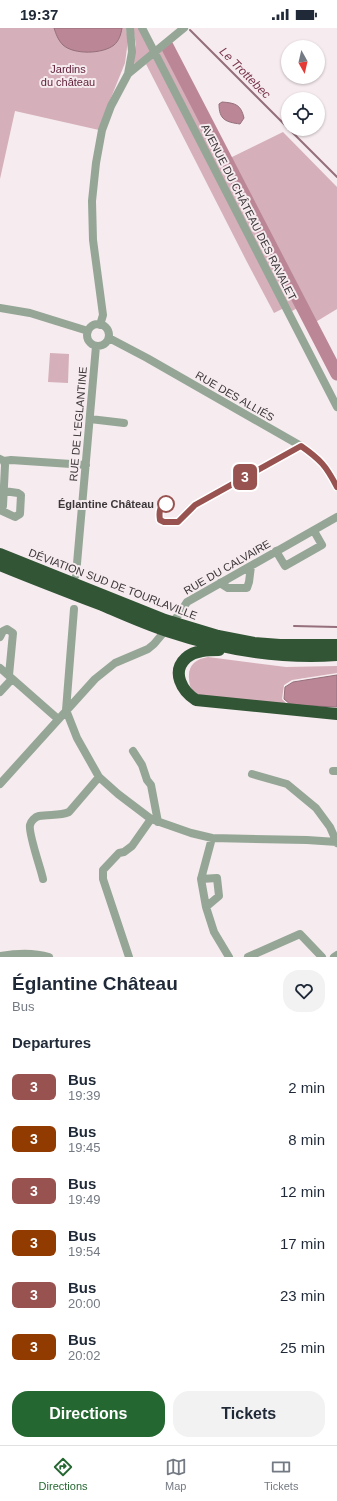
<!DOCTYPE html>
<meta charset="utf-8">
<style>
:root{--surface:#fff;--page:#f2f2f3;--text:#1f2937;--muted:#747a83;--line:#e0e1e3;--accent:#256731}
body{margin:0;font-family:Arial,sans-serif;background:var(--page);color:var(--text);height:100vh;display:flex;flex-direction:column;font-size:15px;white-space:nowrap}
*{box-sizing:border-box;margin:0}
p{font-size:13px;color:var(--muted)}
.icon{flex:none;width:22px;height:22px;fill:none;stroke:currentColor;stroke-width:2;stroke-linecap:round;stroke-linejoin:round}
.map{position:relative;height:929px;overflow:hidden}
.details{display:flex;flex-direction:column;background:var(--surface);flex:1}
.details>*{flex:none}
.badge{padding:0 8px;border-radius:6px;font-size:14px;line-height:26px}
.needle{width:26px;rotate:172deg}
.tools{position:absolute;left:281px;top:12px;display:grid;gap:8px}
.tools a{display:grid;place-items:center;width:44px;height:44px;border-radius:50%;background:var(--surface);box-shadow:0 1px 3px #0004;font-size:20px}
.map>.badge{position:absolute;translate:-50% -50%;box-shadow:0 0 0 2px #fff}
h2{padding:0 12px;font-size:15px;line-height:36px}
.round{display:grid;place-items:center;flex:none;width:42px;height:42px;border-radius:16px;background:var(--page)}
.head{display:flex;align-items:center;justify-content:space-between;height:68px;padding:0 12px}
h1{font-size:19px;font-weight:800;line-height:30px}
.primary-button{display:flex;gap:8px;margin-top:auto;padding:8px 12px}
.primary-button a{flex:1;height:46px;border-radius:16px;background:var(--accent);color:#fff;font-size:16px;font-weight:800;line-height:46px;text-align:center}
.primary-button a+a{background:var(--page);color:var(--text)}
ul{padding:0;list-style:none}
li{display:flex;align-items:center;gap:12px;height:52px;padding:0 12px}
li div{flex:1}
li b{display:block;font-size:15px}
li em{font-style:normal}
li .badge{min-width:44px;font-weight:700;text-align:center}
.status{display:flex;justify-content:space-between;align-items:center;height:28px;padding:0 20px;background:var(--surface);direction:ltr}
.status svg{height:11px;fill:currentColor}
.tabs{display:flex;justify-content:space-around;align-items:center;height:56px;border-top:1px solid var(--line);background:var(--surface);font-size:11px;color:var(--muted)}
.tabs a{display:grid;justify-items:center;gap:2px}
.tabs .current{color:var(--accent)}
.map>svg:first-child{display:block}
.green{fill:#d5afba}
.water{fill:#bb8797;stroke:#956f7b}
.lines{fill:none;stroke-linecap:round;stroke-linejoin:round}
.stream{stroke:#956f7b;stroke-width:2}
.river{stroke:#bb8797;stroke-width:13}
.minor{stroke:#95a696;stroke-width:8}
.highway{stroke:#325536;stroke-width:12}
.line-casing{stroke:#fff;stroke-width:9}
.line{stroke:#985350;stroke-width:6}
.stop-dot{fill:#fff;stroke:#985350;stroke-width:2}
.labels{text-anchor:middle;stroke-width:4;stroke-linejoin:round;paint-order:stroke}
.park-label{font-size:11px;fill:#62223b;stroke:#f6ebee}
.street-label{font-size:11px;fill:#3c3739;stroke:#f6ebee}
.stop-label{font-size:11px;font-weight:bold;fill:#3c3739;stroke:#f6ebee;text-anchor:end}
.water-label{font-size:12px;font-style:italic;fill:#79364e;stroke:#f6ebee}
</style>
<div class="status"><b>19:37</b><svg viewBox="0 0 49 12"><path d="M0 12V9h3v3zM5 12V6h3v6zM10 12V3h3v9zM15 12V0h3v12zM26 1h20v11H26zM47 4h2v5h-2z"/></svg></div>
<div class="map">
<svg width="337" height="929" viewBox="0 0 337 929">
<rect width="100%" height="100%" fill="#f6ebee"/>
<path class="green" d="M0,0H126L128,12L125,35L104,87L99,102L15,83L0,151Z
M133,0H139L151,24L131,38L136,17Z
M167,18L228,131L283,104L337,159V281L314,295L301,278L292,283L288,278L274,285L247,234L146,36Z
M50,325L69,326L68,355L48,354Z
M208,629L286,639L337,638V645L292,652L284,657L282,671L290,679L200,668C197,666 194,664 192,662C190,659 189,654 189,650C188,637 196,631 208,629Z"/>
<path class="water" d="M54,0H122C121,6 119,13 114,17C103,26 74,27 63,17C58,12 56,6 54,0Z
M222,74C236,75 241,77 244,90L240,96C226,94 219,92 219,76Z
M337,647V679L291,677L284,671L285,659L293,654Z"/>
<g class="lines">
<path class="stream" d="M190,2L288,100
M289,101L337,149
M294,598L337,599"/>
<path class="river" d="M167,18L337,346"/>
<path class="minor" d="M142,0L337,379
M128,46L184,0
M0,280L30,285L88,303
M87 307a11 11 0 1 1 22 0a11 11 0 1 1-22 0Z
M100,297L103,287L93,212L92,173L96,135L102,102L111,78L128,46L132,24L130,0
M109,310L147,330L301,418C321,432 326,438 337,459
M90,391L124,395
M4,433L11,432L86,437
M0,481L3,478L5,437L4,433L0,431
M0,482L15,489L20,486L21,467L18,465L4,463
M276,523L285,538L322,517L314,503
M76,547L96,318
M220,555L228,560H247L249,554L251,538
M74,581L66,682L77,710L99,749L118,766L151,791L191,805L212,810L307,812L337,814
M0,609L3,603L7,601L13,605L9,647
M0,640L58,691
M0,664L12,651
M133,723L142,737L147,752L151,757L158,794
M333,743H337
M252,746L287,756L316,780L330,799L337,815
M0,756L95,651L115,635L148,621L154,616L180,585L187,574L337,489
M43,851C41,841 28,805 30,797C31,793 35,789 39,788C49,786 60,788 69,784L99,749
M201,851L217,850L219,868L206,879L201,851L212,810
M206,879L214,904L229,929
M0,928C17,925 33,924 49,929
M129,929L103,851V842L119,825L124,824L132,818L151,791
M248,929L300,906L322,929
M334,929L337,927"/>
<path class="highway" d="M0,526L165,592L218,608L254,615L280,617H337
M0,537C34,551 68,564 102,577C123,586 145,596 167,603C221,621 280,631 337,627
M219,622C209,622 195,622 186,630C171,644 182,663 196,672L337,686"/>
</g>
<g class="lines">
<g class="line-casing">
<path id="line" d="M166,476C159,478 159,486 160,492L164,494H178L195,477L301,418C321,432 326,438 337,459"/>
</g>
<use href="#line" class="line"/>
</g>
<circle class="stop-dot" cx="166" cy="476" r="8"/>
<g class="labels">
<g class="park-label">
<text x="68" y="45">Jardins<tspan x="68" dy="13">du château</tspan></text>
</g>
<g class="street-label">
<text transform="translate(249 184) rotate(63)" y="4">AVENUE DU CHÂTEAU DES RAVALET</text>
<text transform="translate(235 368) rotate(30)" y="4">RUE DES ALLIÉS</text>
<text transform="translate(78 396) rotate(-85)" y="4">RUE DE L'EGLANTINE</text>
<text transform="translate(227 539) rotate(-30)" y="4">RUE DU CALVAIRE</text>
<text transform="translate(113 556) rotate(21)" y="4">DÉVIATION SUD DE TOURLAVILLE</text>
</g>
<g class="stop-label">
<text x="154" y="480">Églantine Château</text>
</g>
<g class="water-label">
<text transform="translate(245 45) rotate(45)" y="4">Le Trottebec</text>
</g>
</g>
</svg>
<div class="tools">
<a><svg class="needle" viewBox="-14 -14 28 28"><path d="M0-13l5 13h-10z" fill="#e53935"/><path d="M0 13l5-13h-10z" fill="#747a83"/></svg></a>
<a><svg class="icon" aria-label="locate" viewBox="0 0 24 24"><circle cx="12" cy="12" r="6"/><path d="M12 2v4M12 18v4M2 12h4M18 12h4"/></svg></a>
</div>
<b class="badge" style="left:245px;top:449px;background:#985350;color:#fff">3</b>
</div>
<section class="details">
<div class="head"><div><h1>Églantine Château</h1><p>Bus</p></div><a class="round"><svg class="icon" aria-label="heart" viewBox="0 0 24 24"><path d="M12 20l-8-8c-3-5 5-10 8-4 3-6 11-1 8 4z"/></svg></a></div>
<h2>Departures</h2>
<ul>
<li><span class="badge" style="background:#985350;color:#fff">3</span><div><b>Bus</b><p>19:39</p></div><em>2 min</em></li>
<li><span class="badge" style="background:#913b01;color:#fff">3</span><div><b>Bus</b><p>19:45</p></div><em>8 min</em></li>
<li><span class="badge" style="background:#985350;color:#fff">3</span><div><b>Bus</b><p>19:49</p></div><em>12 min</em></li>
<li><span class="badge" style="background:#913b01;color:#fff">3</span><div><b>Bus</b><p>19:54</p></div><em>17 min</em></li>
<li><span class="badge" style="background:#985350;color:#fff">3</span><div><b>Bus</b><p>20:00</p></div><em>23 min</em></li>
<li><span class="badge" style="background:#913b01;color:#fff">3</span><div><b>Bus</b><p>20:02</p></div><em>25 min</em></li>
</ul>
<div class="primary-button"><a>Directions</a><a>Tickets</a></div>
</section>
<nav class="tabs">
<a class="current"><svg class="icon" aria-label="directions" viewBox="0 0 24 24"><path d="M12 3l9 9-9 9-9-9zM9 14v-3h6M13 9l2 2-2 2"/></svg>Directions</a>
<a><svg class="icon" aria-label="map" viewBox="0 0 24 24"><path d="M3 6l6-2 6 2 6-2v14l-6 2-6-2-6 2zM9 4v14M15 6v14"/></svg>Map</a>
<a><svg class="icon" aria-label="tickets" viewBox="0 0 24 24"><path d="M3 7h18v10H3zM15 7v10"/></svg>Tickets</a>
</nav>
